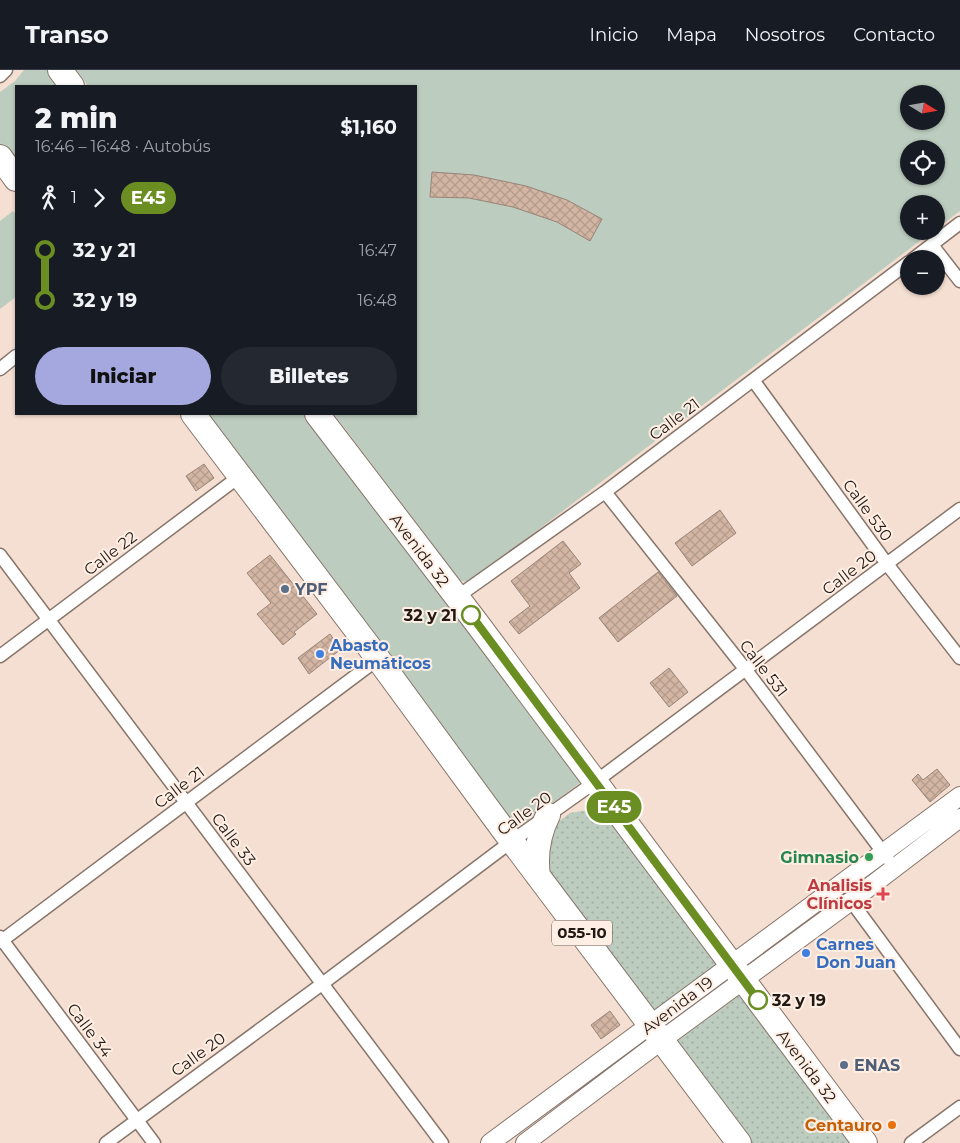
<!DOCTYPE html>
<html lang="es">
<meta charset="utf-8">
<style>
:root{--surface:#171b24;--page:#242831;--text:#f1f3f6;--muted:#9ea1a6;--line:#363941;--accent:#a5a8de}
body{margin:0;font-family:Montserrat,sans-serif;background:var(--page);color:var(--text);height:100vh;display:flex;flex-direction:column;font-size:19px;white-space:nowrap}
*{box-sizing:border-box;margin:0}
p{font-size:16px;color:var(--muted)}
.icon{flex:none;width:28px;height:28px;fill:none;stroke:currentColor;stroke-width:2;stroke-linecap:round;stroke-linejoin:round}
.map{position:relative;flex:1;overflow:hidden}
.sheet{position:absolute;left:15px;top:15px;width:402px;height:330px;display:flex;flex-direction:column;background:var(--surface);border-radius:0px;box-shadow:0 1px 4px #0004}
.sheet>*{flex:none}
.badge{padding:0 10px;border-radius:16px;font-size:18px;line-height:32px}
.needle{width:32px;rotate:101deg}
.tools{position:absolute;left:900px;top:15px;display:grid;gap:10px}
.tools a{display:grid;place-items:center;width:45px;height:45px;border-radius:50%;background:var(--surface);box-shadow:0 1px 4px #0004;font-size:25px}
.map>.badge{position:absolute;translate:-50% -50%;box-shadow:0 0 0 2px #fff}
.legs{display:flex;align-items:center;gap:8px;height:55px;padding:0 20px;font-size:16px}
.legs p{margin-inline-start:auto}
.summary{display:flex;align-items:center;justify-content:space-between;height:85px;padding:0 20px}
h1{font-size:28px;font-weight:800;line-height:38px}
.button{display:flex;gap:10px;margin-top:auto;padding:10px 20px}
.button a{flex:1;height:58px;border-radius:30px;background:var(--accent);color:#111;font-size:20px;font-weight:800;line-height:58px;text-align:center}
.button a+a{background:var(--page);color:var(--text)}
ul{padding:0 20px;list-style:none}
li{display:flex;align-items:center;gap:18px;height:50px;font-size:19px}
li i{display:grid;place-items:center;width:8px;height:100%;margin:0 6px;background:currentColor}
li i::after{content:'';width:12px;height:12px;margin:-6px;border:4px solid;border-radius:50%;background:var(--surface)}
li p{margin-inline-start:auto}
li:first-child i{background:linear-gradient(#0000 50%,currentColor 0)}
li:last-child i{background:linear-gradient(currentColor 50%,#0000 0)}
header{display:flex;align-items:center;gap:30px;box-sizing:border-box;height:70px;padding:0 25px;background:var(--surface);border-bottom:1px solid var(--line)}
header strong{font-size:24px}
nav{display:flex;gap:28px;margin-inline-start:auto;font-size:18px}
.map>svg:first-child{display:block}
.grass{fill:url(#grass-dots)}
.park{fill:#bcccbe;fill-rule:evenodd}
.building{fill:url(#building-cross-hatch);stroke:#988478}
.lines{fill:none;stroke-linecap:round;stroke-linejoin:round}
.street-casing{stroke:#88756a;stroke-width:15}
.secondary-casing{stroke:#88756a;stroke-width:20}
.highway-casing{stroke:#88756a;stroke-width:26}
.street{stroke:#fff;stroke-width:12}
.secondary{stroke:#fff;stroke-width:18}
.highway{stroke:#fff;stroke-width:24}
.line-1-casing{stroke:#fff;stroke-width:11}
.line-1{stroke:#6b8e23;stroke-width:8}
.service-dot{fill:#5c6f8a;stroke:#ffeee3;stroke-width:2}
.stop-1-dot{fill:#fff;stroke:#6b8e23;stroke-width:2.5}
.shop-dot{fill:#3f7fe0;stroke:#ffeee3;stroke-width:2}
.leisure-dot{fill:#2e9e5b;stroke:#ffeee3;stroke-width:2}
.health-dot{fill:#e0444e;stroke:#ffeee3;stroke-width:2}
.food-dot{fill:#e8710a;stroke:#ffeee3;stroke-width:2}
.labels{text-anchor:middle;stroke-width:4;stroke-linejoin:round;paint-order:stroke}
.shield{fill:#ffeee3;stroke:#635952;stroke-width:1}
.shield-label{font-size:15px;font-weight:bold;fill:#201914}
.street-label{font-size:16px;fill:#201914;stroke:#ffeee3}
.service-label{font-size:16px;font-weight:bold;fill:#4e5e75;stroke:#ffeee3;text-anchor:start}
.stop-label{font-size:16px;font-weight:bold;fill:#201914;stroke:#ffeee3;text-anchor:end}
.shop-label{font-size:16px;font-weight:bold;fill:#366cbe;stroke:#ffeee3;text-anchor:start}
.leisure-label{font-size:16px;font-weight:bold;fill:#27864d;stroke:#ffeee3;text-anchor:end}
.health-label{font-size:16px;font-weight:bold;fill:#be3a42;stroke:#ffeee3;text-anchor:end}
.food-label{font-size:16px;font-weight:bold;fill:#c56008;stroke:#ffeee3;text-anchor:end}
</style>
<header>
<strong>Transo</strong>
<nav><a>Inicio</a><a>Mapa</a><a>Nosotros</a><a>Contacto</a></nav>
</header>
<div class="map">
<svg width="960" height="1073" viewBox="0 0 960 1073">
<defs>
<pattern id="grass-dots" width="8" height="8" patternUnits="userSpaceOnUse" patternTransform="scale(1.25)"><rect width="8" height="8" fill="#bcccbe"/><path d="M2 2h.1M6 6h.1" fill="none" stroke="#a1afa2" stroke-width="1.8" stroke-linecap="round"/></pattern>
<pattern id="building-cross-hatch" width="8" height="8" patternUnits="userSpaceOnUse" patternTransform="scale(1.25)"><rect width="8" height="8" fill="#d3b5a3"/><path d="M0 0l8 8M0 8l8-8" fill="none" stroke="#b59b8b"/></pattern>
</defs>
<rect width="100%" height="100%" fill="#f5dfd2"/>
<path class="grass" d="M588,740L614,748L722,894L655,946L545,798L550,758L570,743Z
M744,922L853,1073H750L676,972Z"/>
<path class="park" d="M24,0H52L65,16H16V95L0,73V22L15,11Z
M76,0H960V141L936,159V134H909V161H933L469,512L460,511L334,344H416V16H88ZM909,24H936V51H909ZM909,79H936V106H909Z
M13,141L16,145V227L0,239V151Z
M203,344H311L585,709L516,760Z"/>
<path class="building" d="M432,102L474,105L526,116L567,130L602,149L590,171L557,152L513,137L469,128L430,127Z
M204,394L214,408L196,421L186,406Z
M720,440L736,463L692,496L675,473Z
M563,471L581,494L569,503L580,518L519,564L509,552L530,536L511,511Z
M270,485L317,544L294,562L296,564L283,575L257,544L271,533L247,503Z
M658,502L677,526L618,572L599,548Z
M330,564L341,579L309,604L298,588Z
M669,598L688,622L669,637L650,613Z
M937,699L950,715L930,732L912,710L918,704L923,710Z
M610,941L620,955L601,969L591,955Z"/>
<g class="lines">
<g class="street-casing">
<path id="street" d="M0,6L6,0
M932,175L960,211
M913,189L960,153
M0,299L16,286
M753,310L887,494L960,588
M605,422L746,600L888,789
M0,485L442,1073
M457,527L605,422L909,192
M0,586L240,406
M851,831L960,979
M0,867L154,1073
M0,872L378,589
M106,1073L322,914L512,771L595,712L960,439
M911,1073L960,1037"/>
</g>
<g class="secondary-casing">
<path id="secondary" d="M490,1073C647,958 804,843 960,726
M525,1073L670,964L851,831L960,748"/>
</g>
<g class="highway-casing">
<path id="highway" d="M60,0L72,16
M0,87L16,109
M193,344L370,578L505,762L739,1073
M317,344L476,552L865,1073
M538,806C535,784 538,765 548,745"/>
</g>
<use href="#street" class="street"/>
<use href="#secondary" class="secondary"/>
<use href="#highway" class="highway"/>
</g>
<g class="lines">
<g class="line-1-casing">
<path id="line-1" d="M471,545L758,930"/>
</g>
<use href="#line-1" class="line-1"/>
</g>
<g class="service-dot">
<circle cx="285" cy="519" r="5"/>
<circle cx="844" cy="995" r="5"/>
</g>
<g class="stop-1-dot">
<circle cx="471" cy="545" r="9"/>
<circle cx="758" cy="930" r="9"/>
</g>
<g class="shop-dot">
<circle cx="320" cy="584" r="5"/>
<circle cx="806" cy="883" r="5"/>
</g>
<circle class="leisure-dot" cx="869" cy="787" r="5"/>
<path class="health-dot" d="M880.5 816.5h5v5h5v5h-5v5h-5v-5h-5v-5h5z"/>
<circle class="food-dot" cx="892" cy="1055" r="5"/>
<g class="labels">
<rect class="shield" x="552" y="850.5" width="60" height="25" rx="4"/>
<g class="shield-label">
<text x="582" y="868">055-10</text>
</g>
<g class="street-label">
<text transform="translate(674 349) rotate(-37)" y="6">Calle 21</text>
<text transform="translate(868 440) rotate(54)" y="6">Calle 530</text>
<text transform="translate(420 480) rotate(53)" y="6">Avenida 32</text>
<text transform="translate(110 483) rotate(-37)" y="6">Calle 22</text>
<text transform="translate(849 502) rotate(-37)" y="6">Calle 20</text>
<text transform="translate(764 598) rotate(52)" y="6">Calle 531</text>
<text transform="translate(179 717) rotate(-37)" y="6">Calle 21</text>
<text transform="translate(524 743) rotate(-36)" y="6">Calle 20</text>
<text transform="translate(234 769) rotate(53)" y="6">Calle 33</text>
<text transform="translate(677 935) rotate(-37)" y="6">Avenida 19</text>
<text transform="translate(90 960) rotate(53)" y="6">Calle 34</text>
<text transform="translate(198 984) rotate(-36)" y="6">Calle 20</text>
<text transform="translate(807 996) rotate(53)" y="6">Avenida 32</text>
</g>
<g class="service-label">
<text x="295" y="525">YPF</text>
<text x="854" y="1001">ENAS</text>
</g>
<g class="stop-label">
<text x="457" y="551">32 y 21</text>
<text x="772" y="936" text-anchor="start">32 y 19</text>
</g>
<g class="shop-label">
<text x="330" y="581">Abasto<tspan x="330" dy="18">Neumáticos</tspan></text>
<text x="816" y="880">Carnes<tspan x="816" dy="18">Don Juan</tspan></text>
</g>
<g class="leisure-label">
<text x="859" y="793">Gimnasio</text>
</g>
<g class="health-label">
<text x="872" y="821">Analisis<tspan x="872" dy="18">Clínicos</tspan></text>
</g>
<g class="food-label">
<text x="882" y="1061">Centauro</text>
</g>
</g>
</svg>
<div class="tools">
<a><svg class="needle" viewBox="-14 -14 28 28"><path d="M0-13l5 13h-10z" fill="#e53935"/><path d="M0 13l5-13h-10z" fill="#9ea1a6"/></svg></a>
<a><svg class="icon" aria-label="locate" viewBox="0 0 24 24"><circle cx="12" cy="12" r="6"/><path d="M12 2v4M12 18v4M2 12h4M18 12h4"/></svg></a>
<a>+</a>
<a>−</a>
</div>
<b class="badge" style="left:614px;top:737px;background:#6b8e23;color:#fff">E45</b>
<section class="sheet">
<div class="summary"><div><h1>2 min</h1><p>16:46 – 16:48 · Autobús</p></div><b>$1,160</b></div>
<div class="legs"><svg class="icon" aria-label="walk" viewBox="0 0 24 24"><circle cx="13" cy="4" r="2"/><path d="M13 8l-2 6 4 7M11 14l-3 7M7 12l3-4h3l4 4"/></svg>1<svg class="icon" aria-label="forward" viewBox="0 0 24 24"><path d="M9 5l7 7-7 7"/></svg><b class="badge" style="background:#6b8e23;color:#fff">E45</b></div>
<ul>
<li><i style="color:#6b8e23"></i><b>32 y 21</b><p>16:47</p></li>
<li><i style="color:#6b8e23"></i><b>32 y 19</b><p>16:48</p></li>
</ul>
<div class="button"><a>Iniciar</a><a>Billetes</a></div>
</section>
</div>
